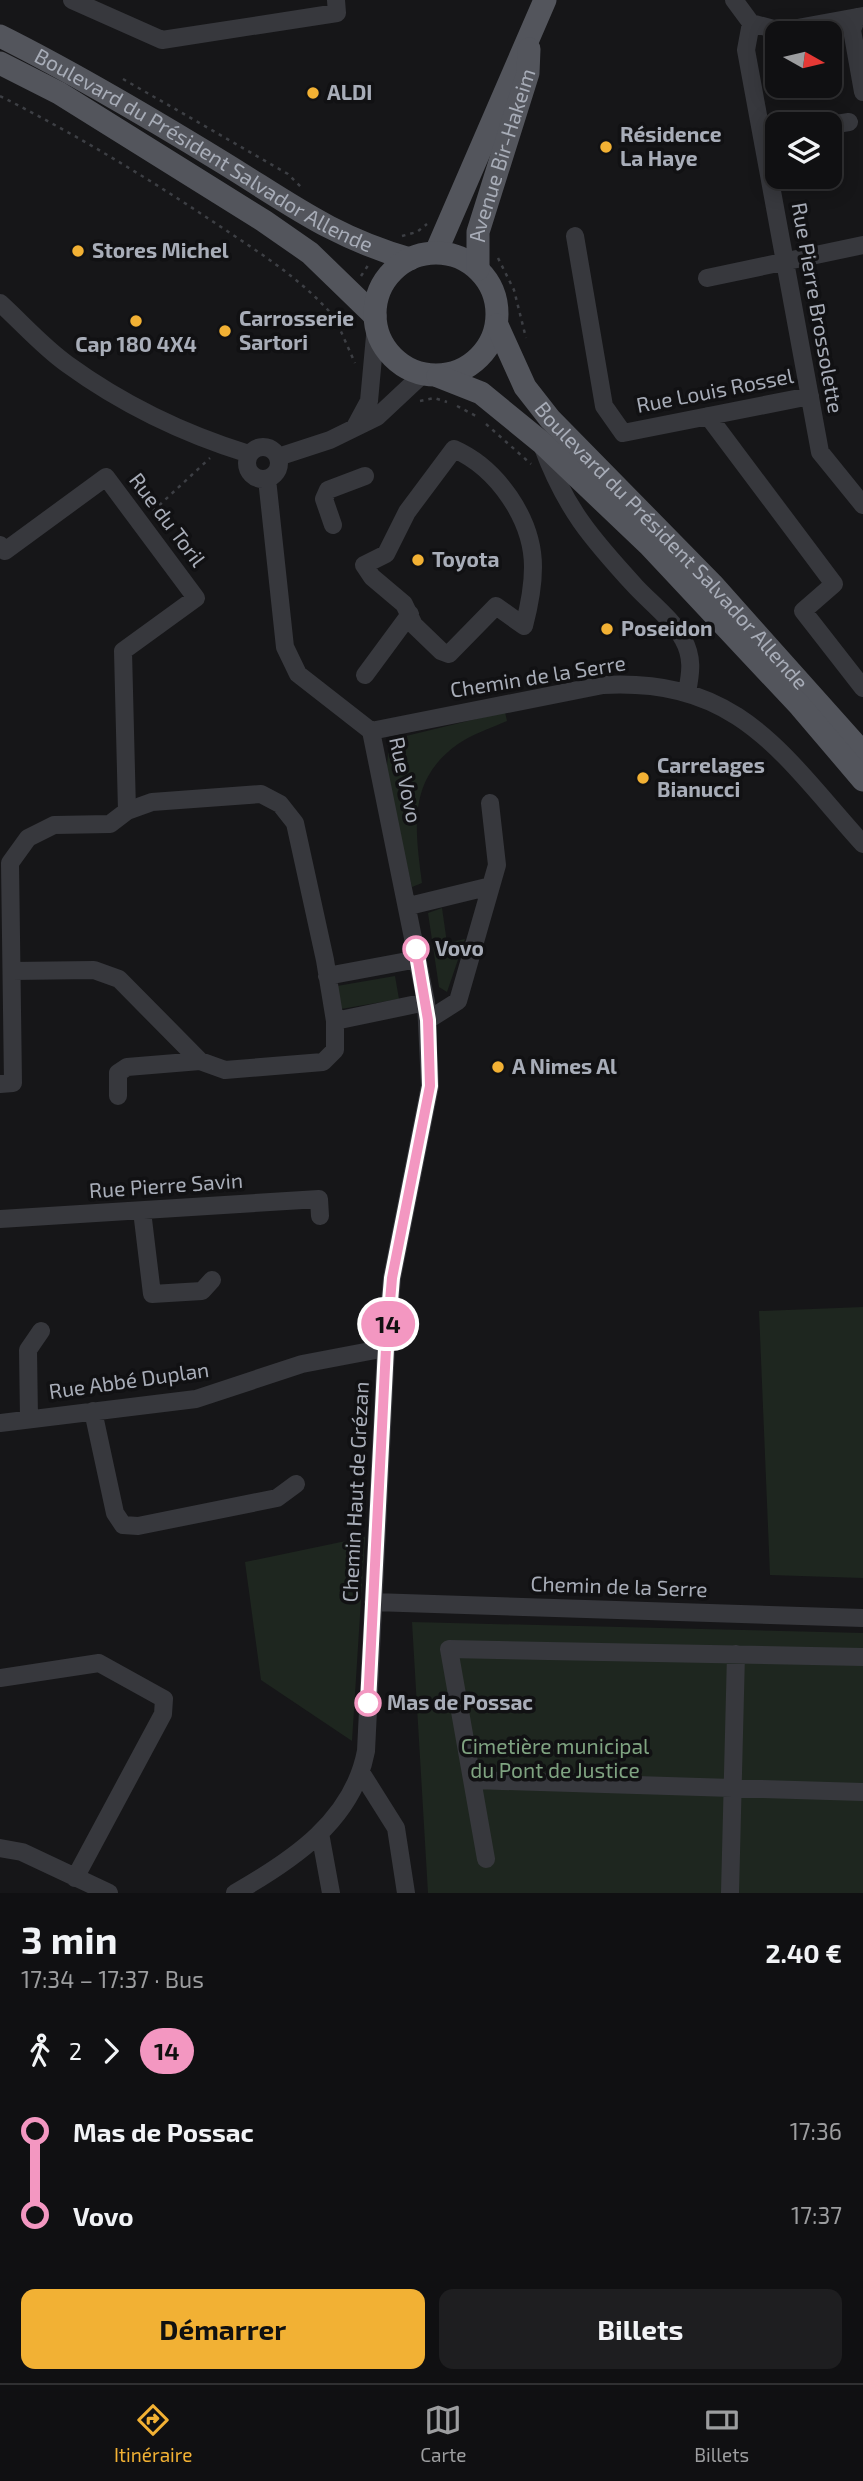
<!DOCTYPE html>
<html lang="fr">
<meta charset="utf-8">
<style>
:root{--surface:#101012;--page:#1e1e20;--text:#f1f3f6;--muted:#9c9d9f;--line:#303032;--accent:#f2b134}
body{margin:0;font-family:"Exo 2",sans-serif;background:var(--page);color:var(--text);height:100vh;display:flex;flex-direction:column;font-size:26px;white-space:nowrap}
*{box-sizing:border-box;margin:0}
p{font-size:23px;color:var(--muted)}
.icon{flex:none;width:38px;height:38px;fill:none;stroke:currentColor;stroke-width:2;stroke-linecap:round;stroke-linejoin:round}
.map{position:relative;height:1893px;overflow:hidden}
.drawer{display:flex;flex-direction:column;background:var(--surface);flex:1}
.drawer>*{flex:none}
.badge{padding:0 14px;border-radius:23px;font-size:24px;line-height:46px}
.needle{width:46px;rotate:98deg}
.fabs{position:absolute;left:765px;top:21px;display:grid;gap:14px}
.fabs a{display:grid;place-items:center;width:77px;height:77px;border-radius:14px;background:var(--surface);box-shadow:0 4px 18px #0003,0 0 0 2px var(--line);font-size:35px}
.map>.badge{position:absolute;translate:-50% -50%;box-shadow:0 0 0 4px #fff}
.legs{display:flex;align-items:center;gap:10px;height:77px;padding:0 21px;font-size:23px}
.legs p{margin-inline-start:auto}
.overview{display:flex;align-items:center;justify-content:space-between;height:119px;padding:0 21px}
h1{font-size:38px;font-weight:700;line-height:52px}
.cta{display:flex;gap:14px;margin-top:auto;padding:14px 21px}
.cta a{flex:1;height:80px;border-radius:14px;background:var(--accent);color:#111;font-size:28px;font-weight:700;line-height:80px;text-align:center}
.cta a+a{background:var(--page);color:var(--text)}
ul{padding:0 21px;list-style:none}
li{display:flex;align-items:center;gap:24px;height:84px;font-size:26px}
li i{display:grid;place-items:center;width:10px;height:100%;margin:0 9px;background:currentColor}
li i::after{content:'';width:18px;height:18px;margin:-9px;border:5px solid;border-radius:50%;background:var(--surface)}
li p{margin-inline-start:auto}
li:first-child i{background:linear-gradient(#0000 50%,currentColor 0)}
li:last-child i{background:linear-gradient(currentColor 50%,#0000 0)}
.dock{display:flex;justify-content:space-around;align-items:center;height:98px;border-top:2px solid var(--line);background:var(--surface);font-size:19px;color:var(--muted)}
.dock a{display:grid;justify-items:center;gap:4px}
.dock .current{color:var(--accent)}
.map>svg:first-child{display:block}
.green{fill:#1e261f}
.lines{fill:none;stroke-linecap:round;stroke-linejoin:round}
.path{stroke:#3d3f44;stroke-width:2.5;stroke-dasharray:3.5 5;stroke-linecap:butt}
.minor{stroke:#37383d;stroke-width:18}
.major{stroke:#53555c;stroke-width:23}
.line-1-casing{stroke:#fff;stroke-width:16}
.line-1{stroke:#f397c1;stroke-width:10}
.poi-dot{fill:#f2b134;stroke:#111113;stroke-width:2.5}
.stop-1-dot{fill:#fff;stroke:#f397c1;stroke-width:3.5}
.labels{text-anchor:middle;stroke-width:7;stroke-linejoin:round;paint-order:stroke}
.poi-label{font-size:21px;font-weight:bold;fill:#a8adb8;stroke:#111113;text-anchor:start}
.street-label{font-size:21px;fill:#a8adb8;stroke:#111113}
.stop-label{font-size:21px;font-weight:bold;fill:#a8adb8;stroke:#111113;text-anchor:start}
.park-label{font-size:21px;fill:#7fa381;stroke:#111113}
</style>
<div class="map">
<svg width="863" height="1893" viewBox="0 0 863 1893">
<rect width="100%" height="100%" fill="#161618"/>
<path class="green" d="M505,712L507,721C491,728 472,734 458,744C407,780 415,829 422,883L412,887L386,776L388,754L406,736Z
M442,908L447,943L465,939L447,992L439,987L428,913Z
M395,976L399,999L341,1009L337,986Z
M863,1307V1578L770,1575L759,1311Z
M365,1537L352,1741L261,1680L245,1562Z
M412,1622L863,1633V1893H428Z"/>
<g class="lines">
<path class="path" d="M123,79L288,174L302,188
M0,96C75,134 148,178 218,225C260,253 302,279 335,318
M402,236L417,232L427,224
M498,258L514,290L526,338
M361,276L369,264
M341,309L335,318L355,363
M420,401L434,398L447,402
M457,406L476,416
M486,424L531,464
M153,511L210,458"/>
<path class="minor" d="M72,0L162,40L337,13L336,0
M734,0L751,23L781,31L863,16
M857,17L852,30L863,92
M751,23L746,50L820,452L863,505
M830,125L849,122
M575,236L604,406L623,433L810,396
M707,278L863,245
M0,303C22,323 43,347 67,364C122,404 184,434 249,454
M708,416L834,584L803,611L863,688
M355,427L369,401L376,325
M542,445C565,508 591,538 636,587C651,603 673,620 683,639C693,657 691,672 687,692
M247 463a16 16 0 1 1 32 0a16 16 0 1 1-32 0Z
M454,449C497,468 533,519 533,567C533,586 529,607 524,626L496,606L449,654L441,651L414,625L404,604L372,577L364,565L386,554L407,512Z
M278,457L330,440L377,417L423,374
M333,525L324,499L328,490L365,476
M0,545L5,551L106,477L196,598L123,651L127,811
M365,675L410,614
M371,731L603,685C739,678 781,753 863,844
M409,906L491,886L497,865L490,803
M327,976L418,959
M428,1020L458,1001L491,886
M335,1021L426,1002
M0,1084L13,1083L10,863L28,838L54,825L110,824L127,811L152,802L261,794L280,804L295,823L325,960L335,1021V1050L323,1062L225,1070L200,1061L119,979L94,970L12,971
M118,1096V1073L127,1067L200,1061
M142,1211L152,1294L202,1291L212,1280
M0,1219L319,1199L320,1216
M93,1411L115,1513L123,1525L138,1526L277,1498L296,1484
M29,1418L28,1350L41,1331
M0,1423L196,1399L302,1364L386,1348
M373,1602L863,1618
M0,1678L99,1663L164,1699L163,1714L75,1878
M362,1774L396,1828L406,1893
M472,1780L863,1792
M320,1833L331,1893
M0,1848L22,1852L109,1893
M486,1859L449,1649L863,1657
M235,1893C293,1860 353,1820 366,1751L386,1348L392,1278L430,1086L426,1002L371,731L298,674L285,647L267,479
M730,1893L736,1654"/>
<g class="major">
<path id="s1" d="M0,36C76,74 150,118 222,162C289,203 332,237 410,259"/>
<path d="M0,63L59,93L264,221L310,253L375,316"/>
<path d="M436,252L545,0"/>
<circle cx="436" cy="314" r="61"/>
<path id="s2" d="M478,269V232L528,73L529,49"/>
<path id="s3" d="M497,325L525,387L550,419L712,584L863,753"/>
<path d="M438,376L481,393L541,442L649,545L800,706L863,780"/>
</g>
</g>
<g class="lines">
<g class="line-1-casing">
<path id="line-1" d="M368,1703L386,1348L392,1278L430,1086L428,1020L416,949"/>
</g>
<use href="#line-1" class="line-1"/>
</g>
<g class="poi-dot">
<circle cx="313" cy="93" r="7"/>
<circle cx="606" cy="147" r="7"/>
<circle cx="78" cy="251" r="7"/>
<circle cx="136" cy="321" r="7"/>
<circle cx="225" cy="331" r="7"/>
<circle cx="418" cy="560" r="7"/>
<circle cx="607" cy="629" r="7"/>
<circle cx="643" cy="778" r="7"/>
<circle cx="498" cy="1067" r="7"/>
</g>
<g class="stop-1-dot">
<circle cx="416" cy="949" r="12"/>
<circle cx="368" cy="1703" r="12"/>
</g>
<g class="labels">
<g class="poi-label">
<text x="327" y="100">ALDI</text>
<text x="620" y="142">Résidence<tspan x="620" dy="24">La Haye</tspan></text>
<text x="92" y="258">Stores Michel</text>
<text x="239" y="326">Carrosserie<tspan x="239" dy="24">Sartori</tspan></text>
<text x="136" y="352" text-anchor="middle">Cap 180 4X4</text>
<text x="432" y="567">Toyota</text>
<text x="621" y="636">Poseidon</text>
<text x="657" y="773">Carrelages<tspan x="657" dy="24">Bianucci</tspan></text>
<text x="512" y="1074">A Nimes Al</text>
</g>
<g class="street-label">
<text dy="7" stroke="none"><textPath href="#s1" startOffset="234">Boulevard du Président Salvador Allende</textPath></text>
<text dy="7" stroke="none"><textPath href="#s2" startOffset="117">Avenue Bir-Hakeim</textPath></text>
<text transform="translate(817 308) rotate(80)" y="7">Rue Pierre Brossolette</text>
<text transform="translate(715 391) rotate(-11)" y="7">Rue Louis Rossel</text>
<text transform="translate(167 520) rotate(53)" y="7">Rue du Toril</text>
<text dy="7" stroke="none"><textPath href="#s3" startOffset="284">Boulevard du Président Salvador Allende</textPath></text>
<text transform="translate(538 677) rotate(-9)" y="7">Chemin de la Serre</text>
<text transform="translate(405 780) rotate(78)" y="7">Rue Vovo</text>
<text transform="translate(166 1186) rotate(-4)" y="7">Rue Pierre Savin</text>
<text transform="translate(129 1381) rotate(-8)" y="7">Rue Abbé Duplan</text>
<text transform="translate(356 1492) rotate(-87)" y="7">Chemin Haut de Grézan</text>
<text transform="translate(619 1587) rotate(2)" y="7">Chemin de la Serre</text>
</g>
<g class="stop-label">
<text x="435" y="956">Vovo</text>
<text x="387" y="1710">Mas de Possac</text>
</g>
<g class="park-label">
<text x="555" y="1754">Cimetière municipal<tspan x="555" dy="24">du Pont de Justice</tspan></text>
</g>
</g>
</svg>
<div class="fabs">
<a><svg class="needle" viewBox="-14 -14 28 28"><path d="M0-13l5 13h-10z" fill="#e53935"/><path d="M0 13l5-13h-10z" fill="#9c9d9f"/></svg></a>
<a><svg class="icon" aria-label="layers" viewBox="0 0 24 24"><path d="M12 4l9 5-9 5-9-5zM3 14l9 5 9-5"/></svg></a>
</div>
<b class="badge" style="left:388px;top:1324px;background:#f397c1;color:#111">14</b>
</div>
<section class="drawer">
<div class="overview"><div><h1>3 min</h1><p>17:34 – 17:37 · Bus</p></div><b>2.40 €</b></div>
<div class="legs"><svg class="icon" aria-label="walk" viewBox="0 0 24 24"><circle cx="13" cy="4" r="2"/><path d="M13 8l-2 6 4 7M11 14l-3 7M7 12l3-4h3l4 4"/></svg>2<svg class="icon" aria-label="forward" viewBox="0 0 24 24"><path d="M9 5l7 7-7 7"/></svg><b class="badge" style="background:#f397c1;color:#111">14</b></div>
<ul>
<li><i style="color:#f397c1"></i><b>Mas de Possac</b><p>17:36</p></li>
<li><i style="color:#f397c1"></i><b>Vovo</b><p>17:37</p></li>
</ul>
<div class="cta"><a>Démarrer</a><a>Billets</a></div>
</section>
<nav class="dock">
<a class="current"><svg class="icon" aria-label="directions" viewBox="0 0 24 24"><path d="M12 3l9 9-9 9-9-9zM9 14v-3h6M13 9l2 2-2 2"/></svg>Itinéraire</a>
<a><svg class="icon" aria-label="map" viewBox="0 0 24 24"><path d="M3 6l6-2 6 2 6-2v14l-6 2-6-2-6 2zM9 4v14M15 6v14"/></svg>Carte</a>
<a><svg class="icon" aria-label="tickets" viewBox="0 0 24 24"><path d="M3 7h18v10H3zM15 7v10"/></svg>Billets</a>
</nav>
